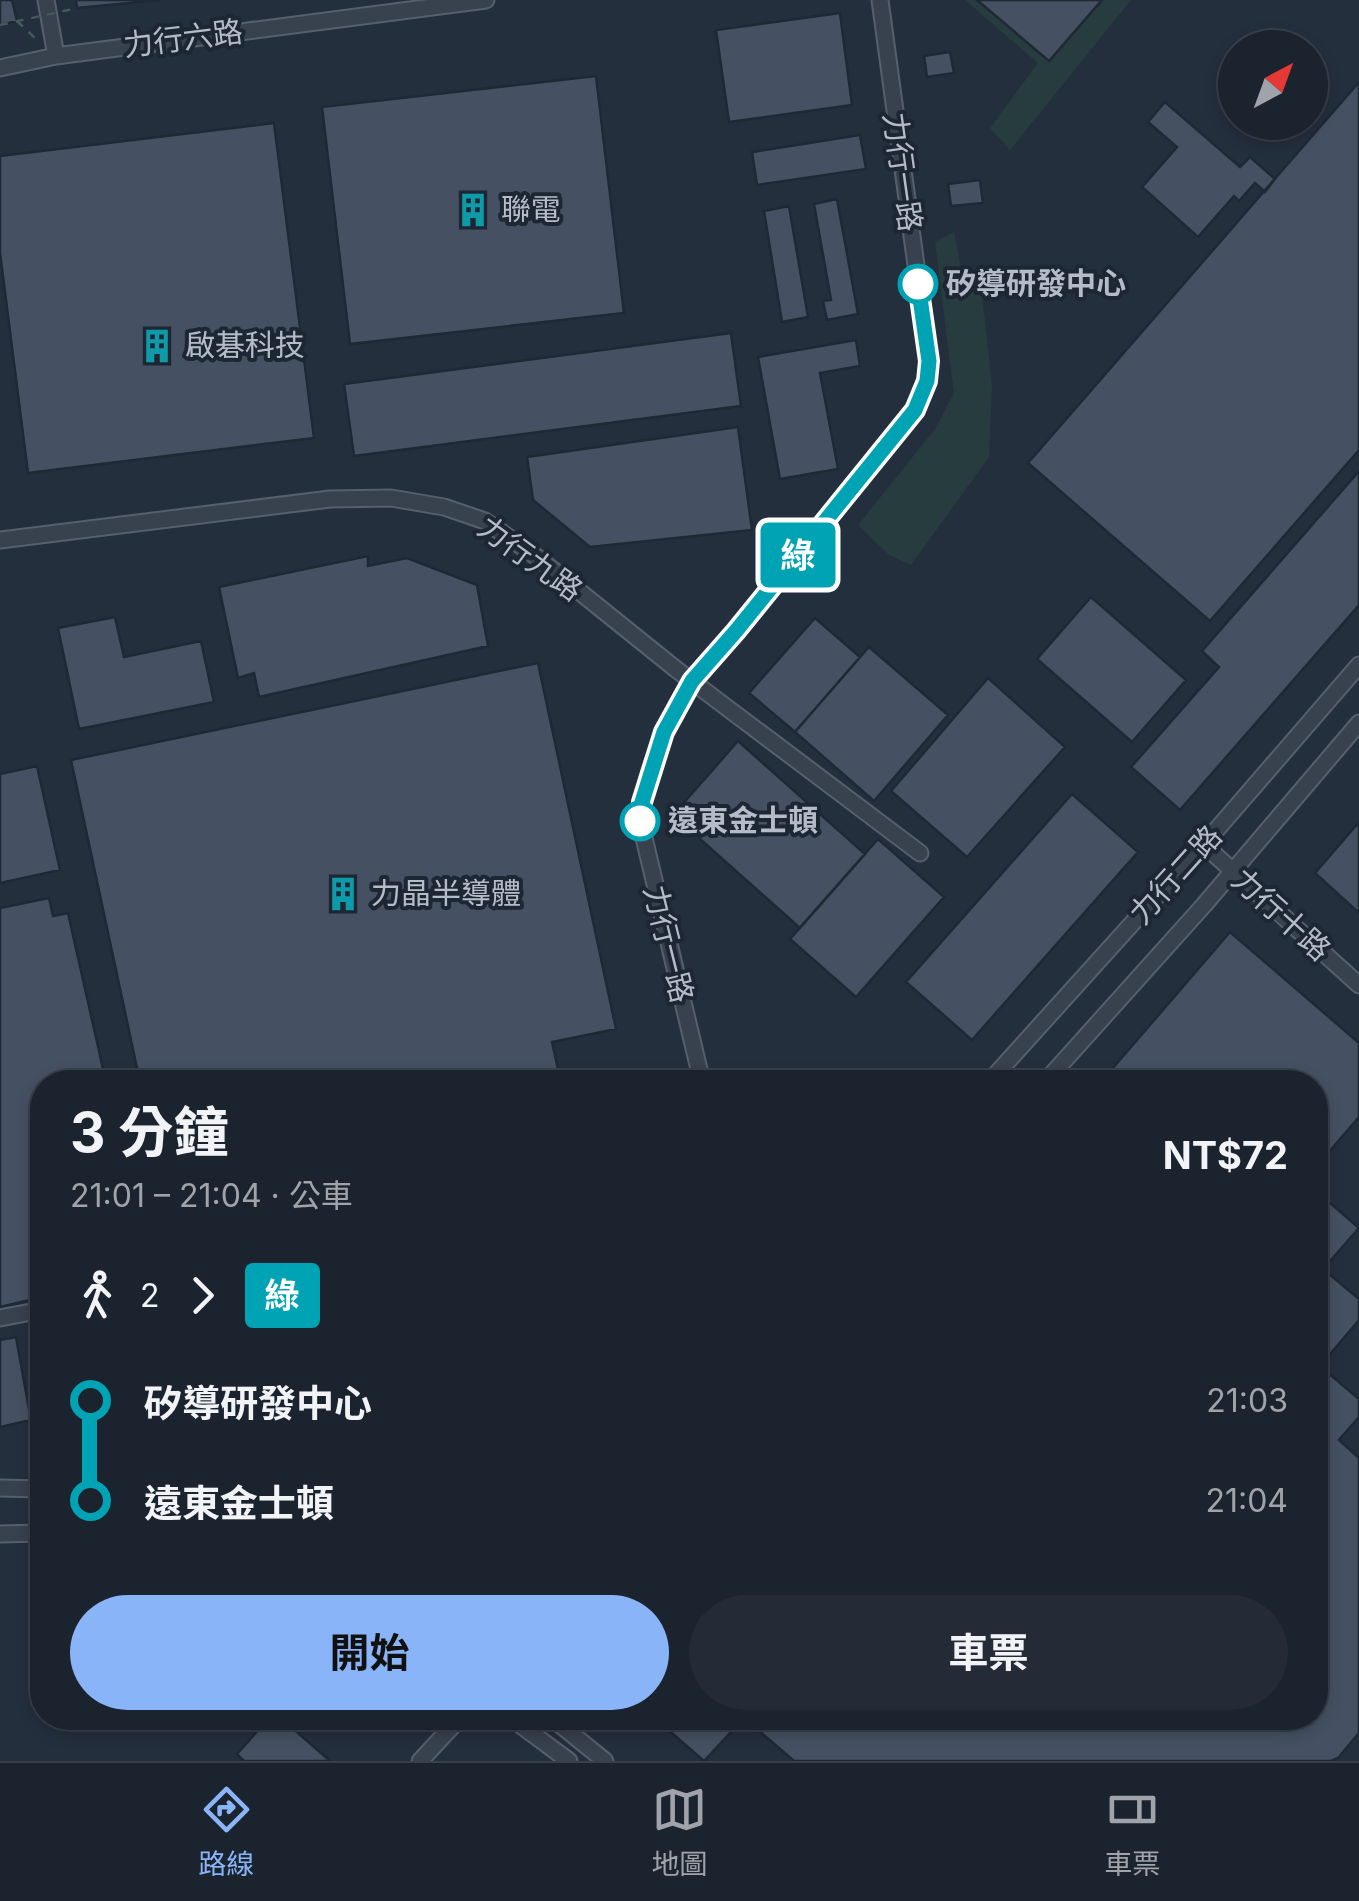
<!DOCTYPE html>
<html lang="zh-TW">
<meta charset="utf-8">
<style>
:root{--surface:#1b232e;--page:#242b36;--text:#f1f3f6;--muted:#a0a4aa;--line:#39404a;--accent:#8ab4f8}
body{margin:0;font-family:Inter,"Noto Sans TC",sans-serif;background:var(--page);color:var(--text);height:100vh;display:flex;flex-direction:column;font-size:38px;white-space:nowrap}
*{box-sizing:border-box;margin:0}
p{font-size:32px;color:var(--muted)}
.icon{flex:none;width:55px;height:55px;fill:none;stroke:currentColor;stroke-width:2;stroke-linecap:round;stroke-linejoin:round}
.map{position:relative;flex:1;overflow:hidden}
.panel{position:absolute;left:30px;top:1070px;width:1298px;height:660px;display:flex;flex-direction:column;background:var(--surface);border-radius:40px;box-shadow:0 5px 15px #0003,0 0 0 2px var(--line)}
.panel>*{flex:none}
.badge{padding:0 20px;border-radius:8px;font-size:35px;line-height:65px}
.needle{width:65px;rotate:41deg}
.buttons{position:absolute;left:1218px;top:30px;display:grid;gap:20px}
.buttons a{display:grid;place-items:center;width:110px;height:110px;border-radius:50%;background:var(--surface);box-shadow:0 5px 15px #0003,0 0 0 2px var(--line);font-size:50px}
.map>.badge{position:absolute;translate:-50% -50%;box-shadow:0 0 0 5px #fff}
.legs{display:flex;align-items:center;gap:15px;height:110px;padding:0 40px;font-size:32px}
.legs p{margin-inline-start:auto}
.summary{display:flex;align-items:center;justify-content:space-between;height:170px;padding:0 40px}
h1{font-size:55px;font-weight:700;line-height:75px}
.primary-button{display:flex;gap:20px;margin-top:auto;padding:20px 40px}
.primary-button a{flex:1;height:115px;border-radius:60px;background:var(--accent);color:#111;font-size:40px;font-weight:700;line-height:115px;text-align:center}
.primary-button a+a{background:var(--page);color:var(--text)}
ul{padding:0 40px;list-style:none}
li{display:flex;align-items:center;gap:35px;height:100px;font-size:38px}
li i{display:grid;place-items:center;width:15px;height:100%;margin:0 12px;background:currentColor}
li i::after{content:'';width:25px;height:25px;margin:-12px;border:8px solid;border-radius:50%;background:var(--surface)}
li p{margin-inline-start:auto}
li:first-child i{background:linear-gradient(#0000 50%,currentColor 0)}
li:last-child i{background:linear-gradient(currentColor 50%,#0000 0)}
.tabs{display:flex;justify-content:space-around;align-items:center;height:140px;border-top:2px solid var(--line);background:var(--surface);font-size:28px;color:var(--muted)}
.tabs a{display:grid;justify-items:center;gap:5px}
.tabs .current{color:var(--accent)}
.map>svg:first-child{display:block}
.green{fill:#263c3f}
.building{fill:#455162;stroke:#1f2835;stroke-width:2.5}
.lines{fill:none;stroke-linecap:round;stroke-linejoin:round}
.minor-casing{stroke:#565f6c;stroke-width:19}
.path{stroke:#44595c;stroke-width:2.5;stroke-dasharray:8 8;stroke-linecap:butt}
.minor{stroke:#38414e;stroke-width:15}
.path-bridge{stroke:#44595c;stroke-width:2.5;stroke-dasharray:8 8;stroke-linecap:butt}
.line-1-casing{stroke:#fff;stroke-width:22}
.line-1{stroke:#00a3b4;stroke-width:15}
.stop-1-dot{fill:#fff;stroke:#00a3b4;stroke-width:5}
.labels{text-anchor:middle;stroke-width:8;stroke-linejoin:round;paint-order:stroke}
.street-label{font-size:30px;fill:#b4bcc9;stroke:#1d2633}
.poi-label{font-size:30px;fill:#b4bcc9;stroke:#1d2633;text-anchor:start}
.stop-label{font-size:30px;font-weight:bold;fill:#b4bcc9;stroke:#1d2633;text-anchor:start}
</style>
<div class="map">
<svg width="1359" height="1761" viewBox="0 0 1359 1761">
<rect width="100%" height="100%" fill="#242f3e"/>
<path class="green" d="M965,0H1131L1010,150L990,128L1038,63Z
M954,232L962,275L980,276L992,386L989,457L911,565L889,555L858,525L935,429L954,393L935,242Z"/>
<path class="building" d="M0,0H12L17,21L0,25Z
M76,0H160L77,8Z
M977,0H1102L1049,61Z
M840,13L852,105L729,122L716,30Z
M950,52L954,73L927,77L924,56Z
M596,76L624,313L350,344L322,107Z
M1359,82V450L1210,621L1028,463Z
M1165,102L1240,167L1250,157L1275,179L1265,192L1255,183L1239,201L1234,196L1198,237L1142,187L1177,147L1148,122Z
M274,123L314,438L28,473L0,253V156Z
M860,135L866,169L757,185L752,152Z
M980,180L983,203L951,206L948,184Z
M837,199L858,314L827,320L823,301L831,300L814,204Z
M789,206L808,317L782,322L764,211Z
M731,333L741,406L354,456L344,384Z
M856,340L860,366L820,373L838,469L780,479L758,357Z
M738,427L752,530L590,547L533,500L527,457Z
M1359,471V605L1180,810L1131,767L1219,667L1202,651Z
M368,556V566L407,558L477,585L488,646L259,697L254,673L238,678L219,587Z
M1091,597L1186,680L1132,742L1037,659Z
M115,617L124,657L201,641L214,702L79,729L58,628Z
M815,618L860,657L795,732L749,693Z
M869,647L948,715L874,801L795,732Z
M538,663L616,1029L552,1042L561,1082H140L71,760Z
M988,678L1065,747L967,857L891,791Z
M738,741L865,854L800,928L673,815Z
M37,766L60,870L0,883V774Z
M1072,794L1138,852L972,1040L906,982Z
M1359,822V913L1315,873Z
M878,839L944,897L856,997L790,939Z
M49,898L53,916L68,913L106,1082H42V1297L0,1307V908Z
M1230,932L1359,1043V1117L1315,1168V1082H1114L1106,1076Z
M1315,1190L1359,1228L1323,1269L1359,1299V1320L1320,1366L1359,1399V1417L1339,1440L1359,1458V1733L1338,1758L1331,1761H794L744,1718L704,1761L658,1721L662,1718H1315Z
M16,1337L31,1420L0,1427V1340Z
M269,1718H281L330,1761H244L237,1754Z"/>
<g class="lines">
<g class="minor-casing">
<path id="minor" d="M46,0L56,56
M0,68L56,56L486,0
M0,540L330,499L391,498L444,507L485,521L534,555L677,670L920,853
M1203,844L1359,985
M702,1082L640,821C646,760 675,699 717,655L915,409L927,381L929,361L880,0
M989,1082L1212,835L1359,665
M1045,1082L1204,905L1359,723
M0,1318L42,1310
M0,1488L42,1489
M0,1534L42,1533
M511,1718L569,1761
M552,1718L605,1761
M420,1761L460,1718"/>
</g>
<path class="path" d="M17,21L35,38"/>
<use href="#minor" class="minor"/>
<path class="path-bridge" d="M0,25L77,8"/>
</g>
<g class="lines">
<g class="line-1-casing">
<path id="line-1" d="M640,821L642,802L664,732L692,681L736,631L915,410L927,381L929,361L918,284"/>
</g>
<use href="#line-1" class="line-1"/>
</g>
<defs>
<g id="building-bare" transform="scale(2.7)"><path d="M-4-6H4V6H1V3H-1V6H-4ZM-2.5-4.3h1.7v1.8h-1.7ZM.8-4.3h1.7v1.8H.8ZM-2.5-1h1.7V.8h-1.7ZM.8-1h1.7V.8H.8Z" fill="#0f9aa8" stroke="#1d2633" stroke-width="2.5" paint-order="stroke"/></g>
</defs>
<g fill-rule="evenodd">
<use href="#building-bare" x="473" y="210"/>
<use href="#building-bare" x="157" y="346"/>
<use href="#building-bare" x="343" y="894"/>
</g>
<g class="stop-1-dot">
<circle cx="918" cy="284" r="18"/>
<circle cx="640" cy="821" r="18"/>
</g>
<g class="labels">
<g class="street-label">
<text transform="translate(183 39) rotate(-7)" y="10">力行六路</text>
<text transform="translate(902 172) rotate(82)" y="10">力行一路</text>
<text transform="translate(530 559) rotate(36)" y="10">力行九路</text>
<text transform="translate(1176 875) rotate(-48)" y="10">力行二路</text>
<text transform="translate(1281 915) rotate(42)" y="10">力行十路</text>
<text transform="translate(668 944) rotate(76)" y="10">力行一路</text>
</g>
<g class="poi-label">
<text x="501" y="220">聯電</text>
<text x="185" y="356">啟碁科技</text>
<text x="371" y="904">力晶半導體</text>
</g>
<g class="stop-label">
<text x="946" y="294">矽導研發中心</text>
<text x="668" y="831">遠東金士頓</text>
</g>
</g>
</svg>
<div class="buttons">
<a><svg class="needle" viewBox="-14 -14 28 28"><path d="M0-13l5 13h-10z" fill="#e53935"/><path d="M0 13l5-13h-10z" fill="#a0a4aa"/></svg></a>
</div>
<b class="badge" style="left:798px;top:555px;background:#00a3b4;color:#fff">綠</b>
<section class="panel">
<div class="summary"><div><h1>3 分鐘</h1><p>21:01 – 21:04 · 公車</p></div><b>NT$72</b></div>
<div class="legs"><svg class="icon" aria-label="walk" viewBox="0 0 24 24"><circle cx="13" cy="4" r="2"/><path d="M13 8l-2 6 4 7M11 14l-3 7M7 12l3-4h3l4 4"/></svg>2<svg class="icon" aria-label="forward" viewBox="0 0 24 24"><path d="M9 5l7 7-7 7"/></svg><b class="badge" style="background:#00a3b4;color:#fff">綠</b></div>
<ul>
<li><i style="color:#00a3b4"></i><b>矽導研發中心</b><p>21:03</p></li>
<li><i style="color:#00a3b4"></i><b>遠東金士頓</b><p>21:04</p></li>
</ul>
<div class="primary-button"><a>開始</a><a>車票</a></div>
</section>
</div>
<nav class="tabs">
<a class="current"><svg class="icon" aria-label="directions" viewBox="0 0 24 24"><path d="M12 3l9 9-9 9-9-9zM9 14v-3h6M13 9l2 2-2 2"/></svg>路線</a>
<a><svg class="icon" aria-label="map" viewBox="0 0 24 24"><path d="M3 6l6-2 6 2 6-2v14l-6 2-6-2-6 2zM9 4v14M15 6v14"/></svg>地圖</a>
<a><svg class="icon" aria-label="tickets" viewBox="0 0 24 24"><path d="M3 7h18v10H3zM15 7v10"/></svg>車票</a>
</nav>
